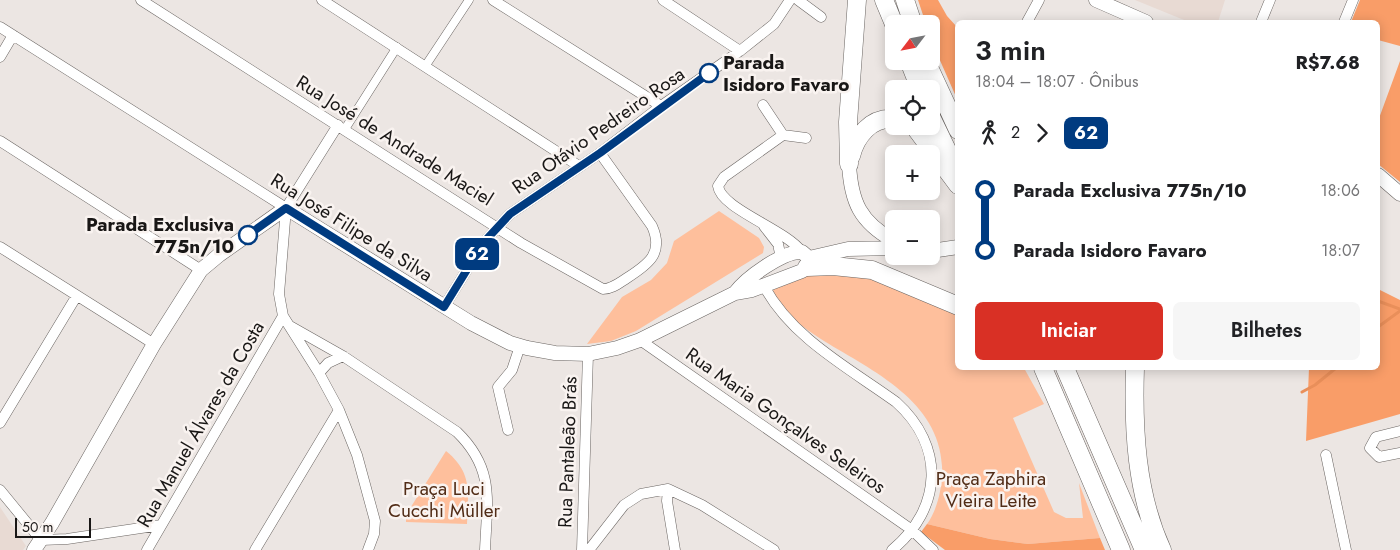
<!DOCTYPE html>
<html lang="pt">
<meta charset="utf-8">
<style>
:root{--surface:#fff;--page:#f6f6f6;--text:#202124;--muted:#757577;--accent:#d93025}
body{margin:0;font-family:Jost,sans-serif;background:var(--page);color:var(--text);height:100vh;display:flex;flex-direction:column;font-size:19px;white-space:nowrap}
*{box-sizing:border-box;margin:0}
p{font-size:16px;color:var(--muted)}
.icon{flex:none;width:28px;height:28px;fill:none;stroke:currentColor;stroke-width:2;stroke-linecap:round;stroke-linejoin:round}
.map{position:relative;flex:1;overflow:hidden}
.sheet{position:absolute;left:955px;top:20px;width:425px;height:350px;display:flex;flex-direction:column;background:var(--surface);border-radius:8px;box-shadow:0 2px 12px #0003}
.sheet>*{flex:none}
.badge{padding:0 10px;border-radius:8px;font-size:18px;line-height:32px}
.needle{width:32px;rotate:238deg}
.controls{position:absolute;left:885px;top:15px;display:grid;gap:10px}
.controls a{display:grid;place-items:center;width:55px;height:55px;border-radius:8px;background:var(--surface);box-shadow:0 2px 12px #0003;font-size:25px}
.scale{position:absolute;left:15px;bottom:12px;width:76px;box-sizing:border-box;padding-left:5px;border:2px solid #191716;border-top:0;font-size:14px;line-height:18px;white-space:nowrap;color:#191716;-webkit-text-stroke:4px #f9f3f0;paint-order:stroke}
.map>.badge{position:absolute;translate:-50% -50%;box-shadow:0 0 0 2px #fff}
.legs{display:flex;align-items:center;gap:8px;height:55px;padding:0 20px;font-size:16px}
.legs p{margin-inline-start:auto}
.headline{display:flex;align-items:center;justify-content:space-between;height:85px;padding:0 20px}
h1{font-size:28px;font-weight:600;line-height:38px}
.button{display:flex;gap:10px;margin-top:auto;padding:10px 20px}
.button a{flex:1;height:58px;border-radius:8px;background:var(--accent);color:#fff;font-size:20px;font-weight:600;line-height:58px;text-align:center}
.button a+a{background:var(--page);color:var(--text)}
ul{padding:0 20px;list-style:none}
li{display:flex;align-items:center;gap:18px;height:60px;font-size:19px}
li i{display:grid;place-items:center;width:8px;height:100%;margin:0 6px;background:currentColor}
li i::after{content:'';width:12px;height:12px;margin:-6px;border:4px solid;border-radius:50%;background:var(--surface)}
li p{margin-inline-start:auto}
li:first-child i{background:linear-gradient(#0000 50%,currentColor 0)}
li:last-child i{background:linear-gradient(currentColor 50%,#0000 0)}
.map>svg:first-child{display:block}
.built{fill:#e8dad3}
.green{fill:#febf9c}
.forest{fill:#f99d68}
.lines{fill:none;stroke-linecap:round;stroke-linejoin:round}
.stream{stroke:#e98f5a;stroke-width:3}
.pedestrian-casing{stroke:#6a6562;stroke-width:9}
.minor-casing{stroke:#6a6562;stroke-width:11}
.secondary-casing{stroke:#6a6562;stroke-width:15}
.motorway-casing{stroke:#6a6562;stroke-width:19}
.pedestrian{stroke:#fff;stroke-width:8}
.minor{stroke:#fff;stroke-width:10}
.secondary{stroke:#fff;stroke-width:14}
.motorway{stroke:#fff;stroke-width:18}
.line-1-casing{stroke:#fff;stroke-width:11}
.line-1{stroke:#003b80;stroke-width:8}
.stop-1-dot{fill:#fff;stroke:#003b80;stroke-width:2.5}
.labels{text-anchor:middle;stroke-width:5;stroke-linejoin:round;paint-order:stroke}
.stop-label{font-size:19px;font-weight:bold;fill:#191716;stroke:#f9f3f0;text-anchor:start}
.street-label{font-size:19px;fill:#191716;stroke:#f9f3f0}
.park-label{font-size:19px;fill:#512c16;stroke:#f9f3f0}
</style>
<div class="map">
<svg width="1400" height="550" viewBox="0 0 1400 550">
<rect width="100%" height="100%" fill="#ece6e3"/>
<path class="built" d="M1135,0H1225L1218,22H1189Z
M0,507L26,546L23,550H0Z"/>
<path class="green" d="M719,211L759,238L764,247L763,253L636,331L611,341L587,344L622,297L651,280L667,263L674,241Z
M810,271L871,272L957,311L958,368H1024L1044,404L1013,418L1054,512L1066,518H1083L1079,483L1100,538L1028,544L990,539L927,524C938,509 943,485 942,466C939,401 873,371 824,341C804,328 783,314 773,291L775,287Z
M446,451C473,473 468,492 467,524L406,522V509L409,510Z"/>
<path class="forest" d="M918,0H938L947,16L957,27V99L931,40V24H926Z
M1360,0H1400V46L1378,40V22H1351Z
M1400,61V182L1378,164V121Z
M1378,289L1400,300V414L1306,441L1309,368H1378Z
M927,524L990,539L1028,544L1100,538L1105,550H945L921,532Z"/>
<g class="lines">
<path class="stream" d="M1378,301L1400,309
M1378,327L1400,311
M1302,392L1315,385L1336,368"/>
<g class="pedestrian-casing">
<path id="pedestrian" d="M426,65L469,0
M345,129L397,47"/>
</g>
<g class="minor-casing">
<path id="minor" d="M141,0L521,243L603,289C612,289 619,283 627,278C649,264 664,253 652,226L600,153
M322,0L579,166
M493,0L661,106
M663,0L740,51
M798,0L821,17
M1027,22L1039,0
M1261,22L1270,0
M1344,22L1353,0
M0,27L286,208
M0,57L13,35
M763,105L783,135
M338,125L286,208L279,294L283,316L319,373L339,410L357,455L375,521L374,534L368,550
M0,141L201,270
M764,226L778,244L781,258
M0,247L154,344
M802,252C785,229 721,209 718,186L724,177L783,135L806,138
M764,286C792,338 849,368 896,402C945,446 943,508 892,550
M444,307L484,242L510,214L600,153L661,106L740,51L774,24L790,0
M290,326L343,356L457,432C495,469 487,501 485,550
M640,340L912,530L933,550
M319,373L328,363L343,356
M0,423L76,297
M508,430L498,387L512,370L520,346
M1400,431L1376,437L1370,448L1379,457L1400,453
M1326,455L1346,550
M668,489L667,501L675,550
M0,490L41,540L67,539L161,525
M147,550L283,316
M255,550L339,410
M582,550L588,354
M589,550L624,505L641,494L668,489L702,505L774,550"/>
</g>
<g class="secondary-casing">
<path id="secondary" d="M1096,0L1146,22
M849,164C851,202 860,222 894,241
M1378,175L1400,194
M931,251L958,247
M809,258L848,249L894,248
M735,293C746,278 783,251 802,252L809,258
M34,550L52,523L154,344L201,270L219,255L286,208L471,323L510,343L527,348L555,353L588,354L617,348L640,340L735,293L752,290L802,271L807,267L809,258"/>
</g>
<g class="motorway-casing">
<path id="motorway" d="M884,0L894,24
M905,0L913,24
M909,61L920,89
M926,61L958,130
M931,117L958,173
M914,126L958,185
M851,156C856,136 871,117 894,119
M849,164L848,122L857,0
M807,267L833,266L872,270L958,306
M1043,368L1121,550
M1065,368L1144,550
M1135,368C1133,429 1136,493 1162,550"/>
</g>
<use href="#pedestrian" class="pedestrian"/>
<use href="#minor" class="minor"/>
<use href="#secondary" class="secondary"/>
<use href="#motorway" class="motorway"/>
</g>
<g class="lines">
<g class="line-1-casing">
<path id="line-1" d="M248,235L286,208L444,307L484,242L510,214L600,153L709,73"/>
</g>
<use href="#line-1" class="line-1"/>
</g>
<g class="stop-1-dot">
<circle cx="709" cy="73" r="9"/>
<circle cx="248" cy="235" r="9"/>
</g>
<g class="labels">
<g class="stop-label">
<text x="723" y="69">Parada<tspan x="723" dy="22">Isidoro Favaro</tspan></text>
<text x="234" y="231" text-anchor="end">Parada Exclusiva<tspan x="234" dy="22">775n/10</tspan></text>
</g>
<g class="street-label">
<text transform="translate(598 130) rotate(-35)" y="7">Rua Otávio Pedreiro Rosa</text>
<text transform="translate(395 140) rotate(32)" y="7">Rua José de Andrade Maciel</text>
<text transform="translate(352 227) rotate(32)" y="7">Rua José Filipe da Silva</text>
<text transform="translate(786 420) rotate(35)" y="7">Rua Maria Gonçalves Seleiros</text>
<text transform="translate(200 424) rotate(-60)" y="7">Rua Manuel Álvares da Costa</text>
<text transform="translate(567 452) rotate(-88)" y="7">Rua Pantaleão Brás</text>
</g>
<g class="park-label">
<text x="991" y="485">Praça Zaphira<tspan x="991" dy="22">Vieira Leite</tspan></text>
<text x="444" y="495">Praça Luci<tspan x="444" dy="22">Cucchi Müller</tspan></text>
</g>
</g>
</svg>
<div class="controls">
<a><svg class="needle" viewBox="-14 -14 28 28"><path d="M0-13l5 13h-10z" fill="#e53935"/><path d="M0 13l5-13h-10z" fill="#757577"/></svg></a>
<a><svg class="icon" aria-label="locate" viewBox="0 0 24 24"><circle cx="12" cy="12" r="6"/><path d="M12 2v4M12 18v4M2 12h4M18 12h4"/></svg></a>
<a>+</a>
<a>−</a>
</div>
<div class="scale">50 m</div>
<b class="badge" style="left:477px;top:254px;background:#003b80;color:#fff">62</b>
<section class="sheet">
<div class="headline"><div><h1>3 min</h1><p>18:04 – 18:07 · Ônibus</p></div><b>R$7.68</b></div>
<div class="legs"><svg class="icon" aria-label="walk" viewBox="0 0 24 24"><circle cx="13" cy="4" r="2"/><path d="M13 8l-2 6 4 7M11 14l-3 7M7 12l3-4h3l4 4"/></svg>2<svg class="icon" aria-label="forward" viewBox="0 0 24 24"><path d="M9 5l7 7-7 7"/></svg><b class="badge" style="background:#003b80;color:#fff">62</b></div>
<ul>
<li><i style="color:#003b80"></i><b>Parada Exclusiva 775n/10</b><p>18:06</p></li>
<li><i style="color:#003b80"></i><b>Parada Isidoro Favaro</b><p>18:07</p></li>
</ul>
<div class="button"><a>Iniciar</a><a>Bilhetes</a></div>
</section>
</div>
